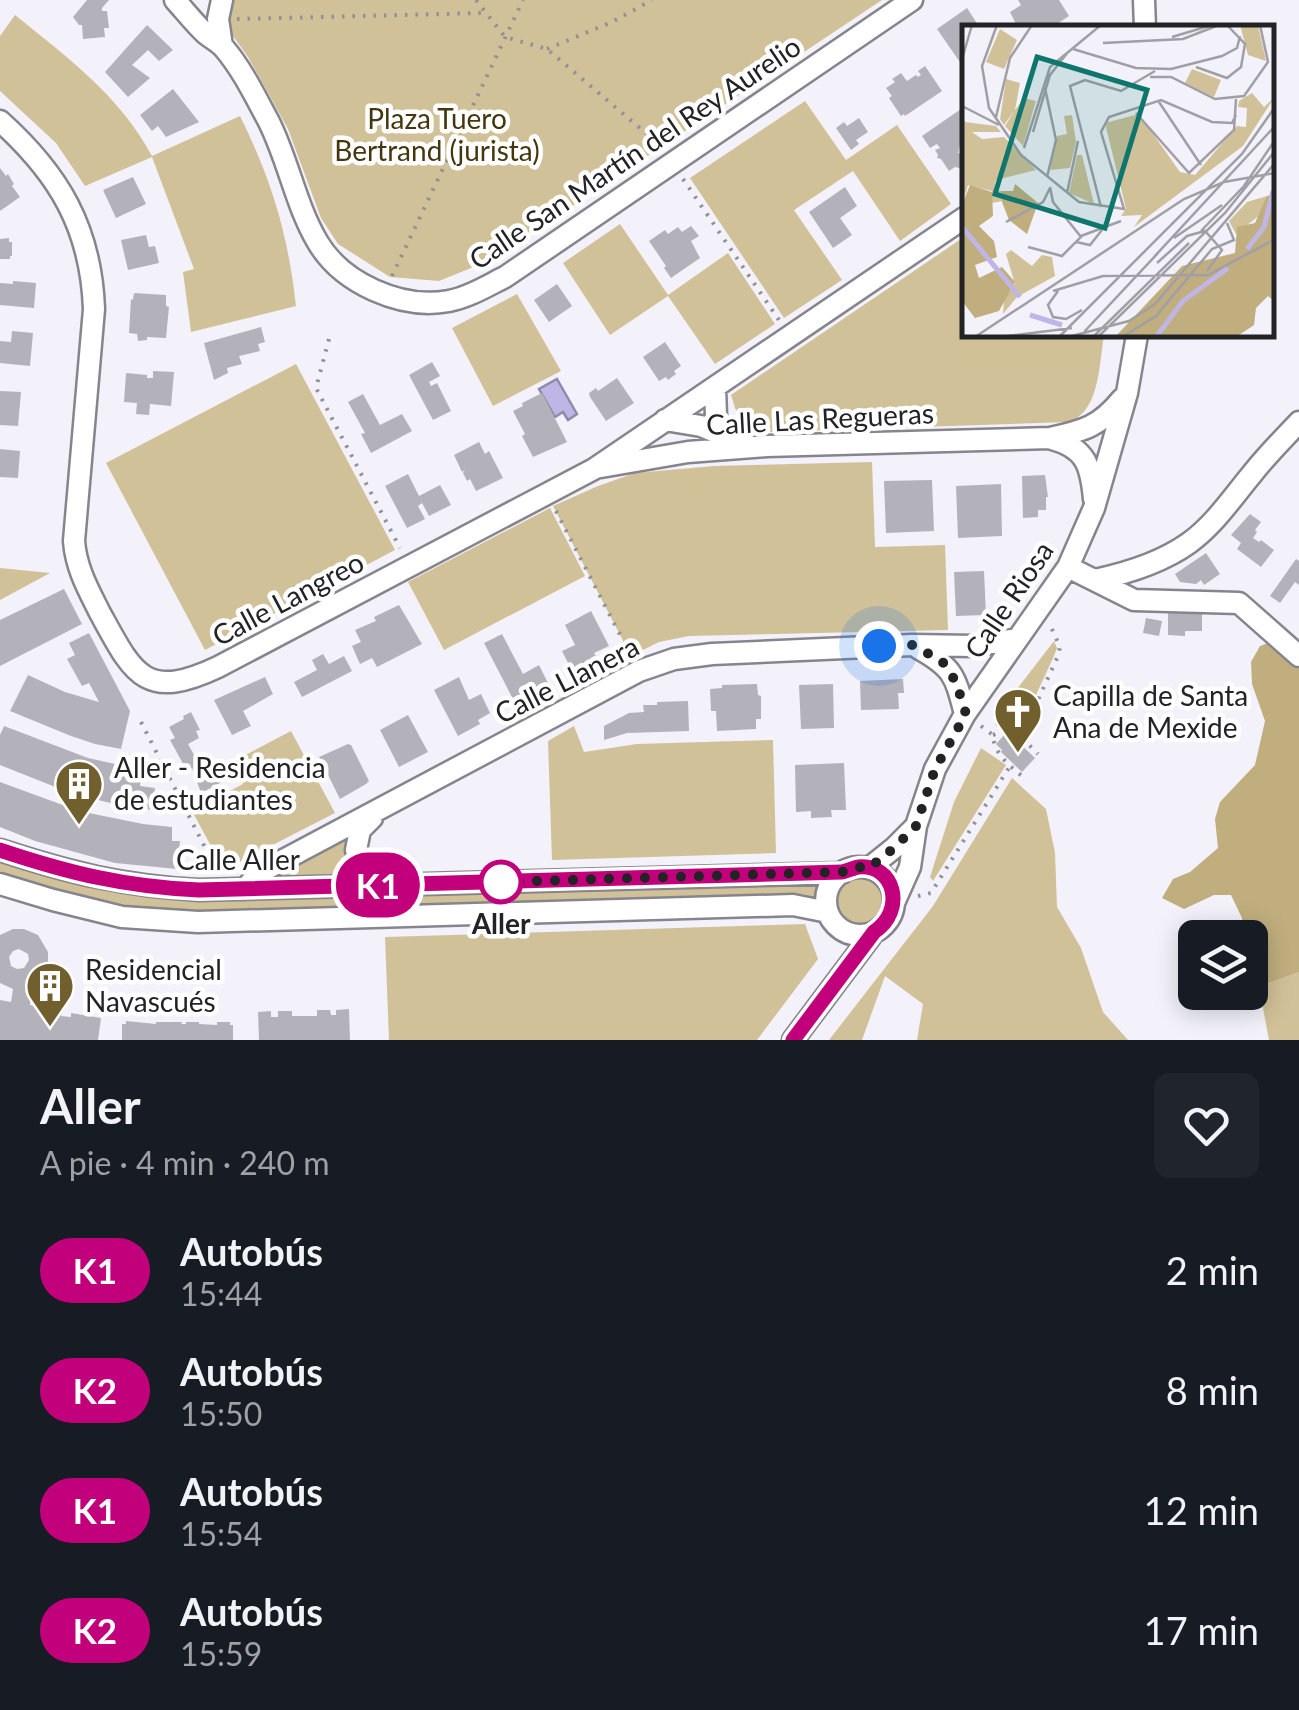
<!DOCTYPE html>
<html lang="es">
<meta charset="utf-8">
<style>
:root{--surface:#171b24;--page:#20242c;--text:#f1f3f6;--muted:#9ea1a6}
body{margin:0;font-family:Lato,sans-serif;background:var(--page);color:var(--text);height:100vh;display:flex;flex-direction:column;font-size:38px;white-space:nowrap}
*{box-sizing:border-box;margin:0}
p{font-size:32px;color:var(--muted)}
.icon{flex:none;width:55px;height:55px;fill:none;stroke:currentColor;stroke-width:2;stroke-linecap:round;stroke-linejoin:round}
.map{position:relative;height:1040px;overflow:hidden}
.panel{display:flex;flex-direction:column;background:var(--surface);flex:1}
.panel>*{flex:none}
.badge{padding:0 20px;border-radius:32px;font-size:35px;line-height:65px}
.fabs{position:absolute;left:1178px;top:920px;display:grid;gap:20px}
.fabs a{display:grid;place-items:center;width:90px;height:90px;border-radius:15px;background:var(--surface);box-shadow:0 5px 25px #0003;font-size:50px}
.you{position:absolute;width:50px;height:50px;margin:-25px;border:8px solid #fff;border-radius:50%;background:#1a73e8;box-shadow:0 0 0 15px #1a73e833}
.map>.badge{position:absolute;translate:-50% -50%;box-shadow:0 0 0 5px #fff}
.round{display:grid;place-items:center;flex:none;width:105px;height:105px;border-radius:15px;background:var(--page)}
.overview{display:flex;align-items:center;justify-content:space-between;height:170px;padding:0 40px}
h1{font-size:48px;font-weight:700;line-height:75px}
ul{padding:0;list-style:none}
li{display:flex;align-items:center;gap:30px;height:120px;padding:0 40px}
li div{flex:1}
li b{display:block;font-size:38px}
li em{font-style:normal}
li .badge{min-width:110px;font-weight:700;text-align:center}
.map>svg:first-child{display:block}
.green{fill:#d1c198}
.forest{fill:#c0ae7e}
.water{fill:#bfb6e6;stroke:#908aac;stroke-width:2.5}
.building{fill:#b3b2ba;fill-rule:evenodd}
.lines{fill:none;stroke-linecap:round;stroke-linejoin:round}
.minor-casing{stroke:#86848c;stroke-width:25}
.path{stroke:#919095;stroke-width:4;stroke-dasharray:2.5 8;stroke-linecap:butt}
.minor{stroke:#fff;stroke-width:20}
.line-casing{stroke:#fff;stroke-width:22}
.line{stroke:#c2007b;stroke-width:15}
.walk{stroke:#232225;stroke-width:10;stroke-dasharray:0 18}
.stop-dot{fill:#fff;stroke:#c2007b;stroke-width:5}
.labels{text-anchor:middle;stroke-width:9;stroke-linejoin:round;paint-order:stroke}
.park-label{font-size:28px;fill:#44370f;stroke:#fff}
.street-label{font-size:28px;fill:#232225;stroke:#fff}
.poi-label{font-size:28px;fill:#232225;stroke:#fff;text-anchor:start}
.stop-label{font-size:28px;font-weight:bold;fill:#232225;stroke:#fff}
.inset-river{fill:none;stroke:#bfb6e6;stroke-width:5}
.inset-road{fill:none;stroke:#a09fa5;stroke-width:2.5}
.view{fill:#0f766e;fill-opacity:0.15;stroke:#0f766e;stroke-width:5}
.inset-edge{fill:none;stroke:#232225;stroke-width:5}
</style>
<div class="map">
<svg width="1299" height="1040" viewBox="0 0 1299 1040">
<rect width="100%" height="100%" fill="#f3f2fa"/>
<path class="green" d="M232,0H882L493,259L439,281L390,277L338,244L321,218L288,129L248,57L228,29L227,10Z
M15,15C67,57 120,96 152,156L240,116C272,181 288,234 296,306L191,332L183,272L194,269L152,157L85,186L56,143L0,91V36Z
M805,101L846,160L897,125L951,204L900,241L853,171L794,210L842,280L784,318L690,178Z
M620,224L668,295L728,253L775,324L715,364L668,296L610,335L563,263Z
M964,237V335H1104C1099,364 1100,414 1067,422L743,433L731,395Z
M517,294L561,371L493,406L452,328Z
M296,364L395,550L205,650L106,463Z
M872,462L875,547L945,545L948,630L689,636L659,642L631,656L553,506L598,486L635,473L714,466Z
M550,508L585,576L444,650L408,582Z
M0,568L50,573L0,600Z
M1054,641L1057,648L1054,656L1018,734L996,726L995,721L1017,689Z
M574,726L584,752L637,744L773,740L776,853L552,860L548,741Z
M291,731L335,813L224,870L192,811L243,784L232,762Z
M981,748L1006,765L933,881L930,877L954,802Z
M1012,778L1046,809L1055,853L1057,907L1081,948L1103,1012L1128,1040H917L923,1004L885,976L862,1040H829L933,906Z
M353,831L355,875L267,879Z
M0,860L27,871L114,893L199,900L821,882L817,898L803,894L197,913L114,905L24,882L0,871Z
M836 902a23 23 0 1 1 46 0a23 23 0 1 1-46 0Z
M805,924L818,959L757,1040H389L385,937Z
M1299,972V1040H1269L1259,987Z"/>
<path class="forest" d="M1268,643L1299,644V972L1259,987L1250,969V938L1242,937V918L1231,895H1214L1184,909L1162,898L1173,879L1190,872L1218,848L1215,819L1220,802L1255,765L1265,721L1252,684L1251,662L1260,646Z"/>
<path class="water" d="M557,379L577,414L568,420L563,412L555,417L539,389Z"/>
<path class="building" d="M87,0H109L102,8V11H107L109,28H104L105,37L83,39L82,25H79L73,17Z
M1018,0H1059L1069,16L1057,24L1059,28H1018L1010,12L1021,5Z
M967,8L980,28H964V68L937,29Z
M147,25L173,50L159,61L148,50L132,65L150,78L128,97L105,72Z
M925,66L942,91L905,116L904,114L901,116L889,98L892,96L886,88L895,82L892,79L901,73L907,81L916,75L918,77L921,75L918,71Z
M173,89L199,122L166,137L158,126L152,131L140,115Z
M961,109H964V138L961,139L958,153L964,154V164L963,169L955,167L949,171L941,159L937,158L938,155L935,150L940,148L937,144L930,148L922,136Z
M859,118L868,132L856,140L859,144L851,150L836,128L844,122L847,126Z
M0,168L6,176L8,174L14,184L12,186L20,197L0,211Z
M133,177L146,204L116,218L103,190Z
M845,187L857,206L840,218L852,235L833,248L809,212Z
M691,226L699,236L691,241L700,258L671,278L664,268L666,266L649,241L665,230L668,234L678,227L682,232Z
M146,235L149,247L155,246L159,263L128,270L121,240Z
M9,238V242H12V256H10V259H0V239Z
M13,281L36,283L34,308L0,305V283L13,284Z
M557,284L572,306L549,322L534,300Z
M134,293L166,295V306L169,307L166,338L147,337V340L138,341L137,334L129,333L131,299L133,300Z
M261,327L265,342L258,344L260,351L239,356L242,364L227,368L228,373L214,380L204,343Z
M12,331L33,333L30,366L0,363V341L11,342Z
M665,342L681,366L674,371L676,374L668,380L666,377L659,381L643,357Z
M432,362L440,376L429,382L431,386L437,383L451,411L433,420L409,375Z
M153,371L174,372L171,406L150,404L149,415L136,414L137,403L124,402L126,373L147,375V378H153Z
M617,378L634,403L606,421L590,397L589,393L596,388L598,391Z
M0,391L21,392L18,426L0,425Z
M542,393L567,442L533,457L522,436L525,434L513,411L523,406L522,403Z
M363,394L380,425L402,414L412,431L371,453L361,434L365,433L348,402Z
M479,442L485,454L489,451L503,478L476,491L470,479L467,481L463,473L465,470L462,472L454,455Z
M0,449L20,451L18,478L0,477Z
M408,474L419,496L440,485L451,505L429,516L422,503L418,506L425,519L407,528L385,486Z
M1045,475L1048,497H1046V510H1038V517L1023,518L1022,476Z
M932,480L934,531L886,533L884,481Z
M1001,484L1002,536L958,538L956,486Z
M1250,514L1261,522L1255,530L1257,532L1253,538L1259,542L1261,540L1274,550L1261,567L1237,549L1241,543L1231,535Z
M1206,553L1220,574L1204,585L1201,580L1196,584L1180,582L1175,574Z
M1296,559L1299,561V585L1295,582L1280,603L1270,596Z
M984,571L986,615L956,616L954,572Z
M64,589L82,624L0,666V620Z
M399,605L422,644L377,667L372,658L360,664L352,646L361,642L355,630L376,621L374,617Z
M591,611L609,646L594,653L597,658L572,671L562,651L575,645L565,625Z
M1168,613H1202V631H1185V636L1168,635Z
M1146,618L1162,621L1159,636L1143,633Z
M89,633L130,711L121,749L95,744L71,736L10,711L28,675L65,692L99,702L89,683L82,686L67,659L75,655L69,643Z
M502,634L523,674L539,665L548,683L514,701L484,643Z
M323,654L329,664L344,656L352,671L302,697L294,682L317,670L312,660Z
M265,677L273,694L243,711L251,726L232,735L214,700Z
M459,677L469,700L481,694L490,713L478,720L480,724L458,736L434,690Z
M903,679L904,693H898L899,709L861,710L860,681Z
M757,684L758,695L761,696V719H756V729L717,731L716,711H711L710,689L722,688V685Z
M833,684L834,728L801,729L799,685Z
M688,701L689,731L627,733L604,740V726L629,713L644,712L643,705H657V702Z
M191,712L200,730L196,731L199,738L188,744L198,762L208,757L224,781L201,793L192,768L187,771L170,740L175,738L169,727L184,719L183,716Z
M408,715L428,752L399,767L380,730Z
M4,726L88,758L142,770L140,786L155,788L152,810L123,806L73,794L0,765V735Z
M1005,734L1012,741L1014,738L1035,758L1022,772L1001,752L1002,750L996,744Z
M348,744L351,745L369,781L366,784L340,799L319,757Z
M844,763L846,810H831L832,817L811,818V811L796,812L795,765Z
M0,782L79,811L143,824L172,827V841H180L177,869L115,863L35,841L0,827Z
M13,929H24L38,935L48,952V969L43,978L33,986L30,1005L62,1011L61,1016L71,1017V1013L101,1018L98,1040H0V1000L11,1002L13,989L0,983V935ZM19,949L28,954L29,960L24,968L17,969L11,966L9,957L13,951Z
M349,1009L350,1040H259L258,1012L271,1011V1017H278V1011H292V1016H317V1010H330L331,1015H336V1010Z
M126,1021L156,1024V1022H182L181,1024H186V1022H199V1024L217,1025V1022H230V1025H233V1040H122V1024H126Z"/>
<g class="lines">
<g class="minor-casing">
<path id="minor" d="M175,0C185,11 195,24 206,34C212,39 219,42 224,48C242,69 255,96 268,120C288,159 295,203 317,241C341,283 401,310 449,301C469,297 487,286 505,277L912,0
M222,0L218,19L222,46
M1144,0L1145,28
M0,121C59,174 91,228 94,309L74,541C76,568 88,589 100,613C133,673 144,702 218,667L594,469L964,218
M715,387L716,416L722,436
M665,420L701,426L745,444
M1052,439C1086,448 1091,466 1094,499
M601,467L688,452L767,446L1050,438C1084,431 1100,426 1122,399
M1068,567L1134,600L1239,603L1299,656
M1095,580C1128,573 1161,563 1189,543C1215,524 1232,498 1252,474C1266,456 1283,439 1299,422
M918,648C954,668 955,676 965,714
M372,818L360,830L356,850L362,870L382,885
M0,850C70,873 124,886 199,890L842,873
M826 901a34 34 0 1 1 68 0a34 34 0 1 1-68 0Z
M869,868L894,848L916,826
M0,884L53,900L122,917L198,922L793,905L828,912
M245,889L259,873L639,671L674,659L712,654L912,645L973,646L1016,639
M894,903L910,867L916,826L935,769L965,714L1068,567L1094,508L1127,393L1137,335
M793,1040L874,932"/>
</g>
<path class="path" d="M476,0L505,37L547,49L661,146
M237,19L483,13
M547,49L612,22L652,0
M683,179L779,320
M392,276L523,0
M329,339L316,388L400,548
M556,511L630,654
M141,722L216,869
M981,726L993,735C994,754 1009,765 1023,777
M993,735L1005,731L1021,737L1038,754
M1021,737L1058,656L1060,647L1051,627
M918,896L931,893L1010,766"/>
<use href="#minor" class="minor"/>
</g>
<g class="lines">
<g class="line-casing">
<path id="line" d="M0,850C69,873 126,887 199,890L842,872C844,872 856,867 858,867C894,863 907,910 874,932L793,1040"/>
</g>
<use href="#line" class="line"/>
<path class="walk" d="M501,882L842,872L857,867L869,868L894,848L916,826L935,769L966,714L956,682L942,661L912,645L879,646"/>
</g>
<defs>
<g id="church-pin" transform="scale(2.5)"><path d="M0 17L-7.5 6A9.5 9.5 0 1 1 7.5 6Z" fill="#715f2e" stroke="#fff"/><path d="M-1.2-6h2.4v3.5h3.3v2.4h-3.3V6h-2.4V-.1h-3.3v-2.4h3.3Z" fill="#fff"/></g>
<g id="building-pin" transform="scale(2.5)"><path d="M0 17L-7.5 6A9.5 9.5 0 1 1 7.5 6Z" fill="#715f2e" stroke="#fff"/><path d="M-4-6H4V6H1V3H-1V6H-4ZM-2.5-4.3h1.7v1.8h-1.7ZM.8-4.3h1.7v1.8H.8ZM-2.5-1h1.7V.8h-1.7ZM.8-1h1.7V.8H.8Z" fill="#fff"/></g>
</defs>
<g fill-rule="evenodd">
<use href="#church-pin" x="1018" y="712"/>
<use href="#building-pin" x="79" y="784"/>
<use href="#building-pin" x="50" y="986"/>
</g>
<circle class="stop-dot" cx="501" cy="882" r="20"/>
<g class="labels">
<g class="park-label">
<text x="437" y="129">Plaza Tuero<tspan x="437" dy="32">Bertrand (jurista)</tspan></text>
</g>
<g class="street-label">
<text transform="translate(635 153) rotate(-34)" y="10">Calle San Martín del Rey Aurelio</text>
<text transform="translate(820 419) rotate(-3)" y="10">Calle Las Regueras</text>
<text transform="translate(288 599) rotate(-28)" y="10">Calle Langreo</text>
<text transform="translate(1009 600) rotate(-56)" y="10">Calle Riosa</text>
<text transform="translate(567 680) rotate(-27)" y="10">Calle Llanera</text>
<text x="238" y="870">Calle Aller</text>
</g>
<g class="poi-label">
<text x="1053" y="706">Capilla de Santa<tspan x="1053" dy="32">Ana de Mexide</tspan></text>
<text x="114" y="778">Aller - Residencia<tspan x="114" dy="32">de estudiantes</tspan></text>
<text x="85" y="980">Residencial<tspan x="85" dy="32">Navascués</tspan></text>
</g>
<g class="stop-label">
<text x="501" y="934">Aller</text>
</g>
</g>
<g transform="translate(962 25)">
<rect width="312" height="312" fill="#f3f2fa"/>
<path d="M278,0H296L304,36L286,30ZM38,4L55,15L42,44L24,37ZM230,44L259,55L252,72L223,58ZM44,54L58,58L53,85L62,73L74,76L61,121L43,101L53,85L42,100L38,94ZM290,68L302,82L312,73L281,121L172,202L180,190L159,191L164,184L143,98L177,89L218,147L233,150L275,101L284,102L285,83L276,82L277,76ZM0,89L3,97L34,101L39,107H10L20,114L42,112L74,145L34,155L32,165L40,166L41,176L30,178V166L6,160L0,180ZM110,90L114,117L108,143L88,145L95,111L105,109L102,91ZM115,130H120L132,179L107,168ZM305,171L304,185L274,209L267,196L285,177ZM49,225L70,241L80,230L90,232L93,251L55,272L41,289L43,265L53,259L44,229Z" fill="#d1c198"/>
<path d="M53,159L76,178L65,209L47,195L40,177V166H51ZM8,160L30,167L31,191L17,201L32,216L35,232L13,240L17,253L40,242L53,257L37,286L13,293L0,276V180ZM312,169V276L306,271L294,283L292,300L274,312H153L220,241L273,228L275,202L293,198L305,171Z" fill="#c0ae7e"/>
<path class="inset-river" d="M0,202L58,272M285,224L302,202L311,166M68,290L100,300M194,312L221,276L266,243"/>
<path class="inset-road" d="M35,0L20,41L27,83L59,130L117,177L162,184L139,107L147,92L199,75L250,97L270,98L274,90M210,12L250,0M141,18L221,14L257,0M111,24L174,43L209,44L260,31L275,23L278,11M0,34L10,0M234,42L265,53L279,42L283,19L265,0M188,52H209L253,74L282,71L306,37L298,0M83,63L94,115L85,152M197,77L239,140M0,81L37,100M174,88L227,148L272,105L274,74M34,92L48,33L70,0M71,107L88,50L106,27M62,123L88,42L139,0M105,168L116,116M139,182L108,61L123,55L159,66L193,46M44,197L81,177L88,163M239,206L282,161L313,115M119,211L159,196M212,213L260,180M114,217L128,220L140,205M66,222L100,231L119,212L91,177L88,162M192,232L313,101M195,238L225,211L243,206L260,225L245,246M91,266L141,251L246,250L313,214M96,266L86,280L91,292L104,294L120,285M122,307L196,228M13,312L222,174L262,157L313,148M37,312L110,303M97,312L280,129L313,82M106,312L167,296L193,279L313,138M131,312L227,218M136,312L263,188L313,126M160,312L194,291L250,224L272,215L265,198"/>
<path class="view" d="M75,32L185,65L143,203L33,169Z"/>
<rect width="312" height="312" class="inset-edge"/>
</g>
</svg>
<div class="fabs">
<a><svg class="icon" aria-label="layers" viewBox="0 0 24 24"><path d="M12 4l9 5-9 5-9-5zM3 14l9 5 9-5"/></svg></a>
</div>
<div class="you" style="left:879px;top:646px"></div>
<b class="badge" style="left:378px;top:885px;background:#c2007b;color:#fff">K1</b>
</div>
<section class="panel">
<div class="overview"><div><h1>Aller</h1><p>A pie · 4 min · 240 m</p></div><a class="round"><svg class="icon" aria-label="heart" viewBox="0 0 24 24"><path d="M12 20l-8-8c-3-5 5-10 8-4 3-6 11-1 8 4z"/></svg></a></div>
<ul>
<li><span class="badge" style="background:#c2007b;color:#fff">K1</span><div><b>Autobús</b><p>15:44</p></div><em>2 min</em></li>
<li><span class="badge" style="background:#c2007b;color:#fff">K2</span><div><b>Autobús</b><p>15:50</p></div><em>8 min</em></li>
<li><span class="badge" style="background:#c2007b;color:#fff">K1</span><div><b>Autobús</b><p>15:54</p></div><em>12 min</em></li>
<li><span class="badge" style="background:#c2007b;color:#fff">K2</span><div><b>Autobús</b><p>15:59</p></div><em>17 min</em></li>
</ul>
</section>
